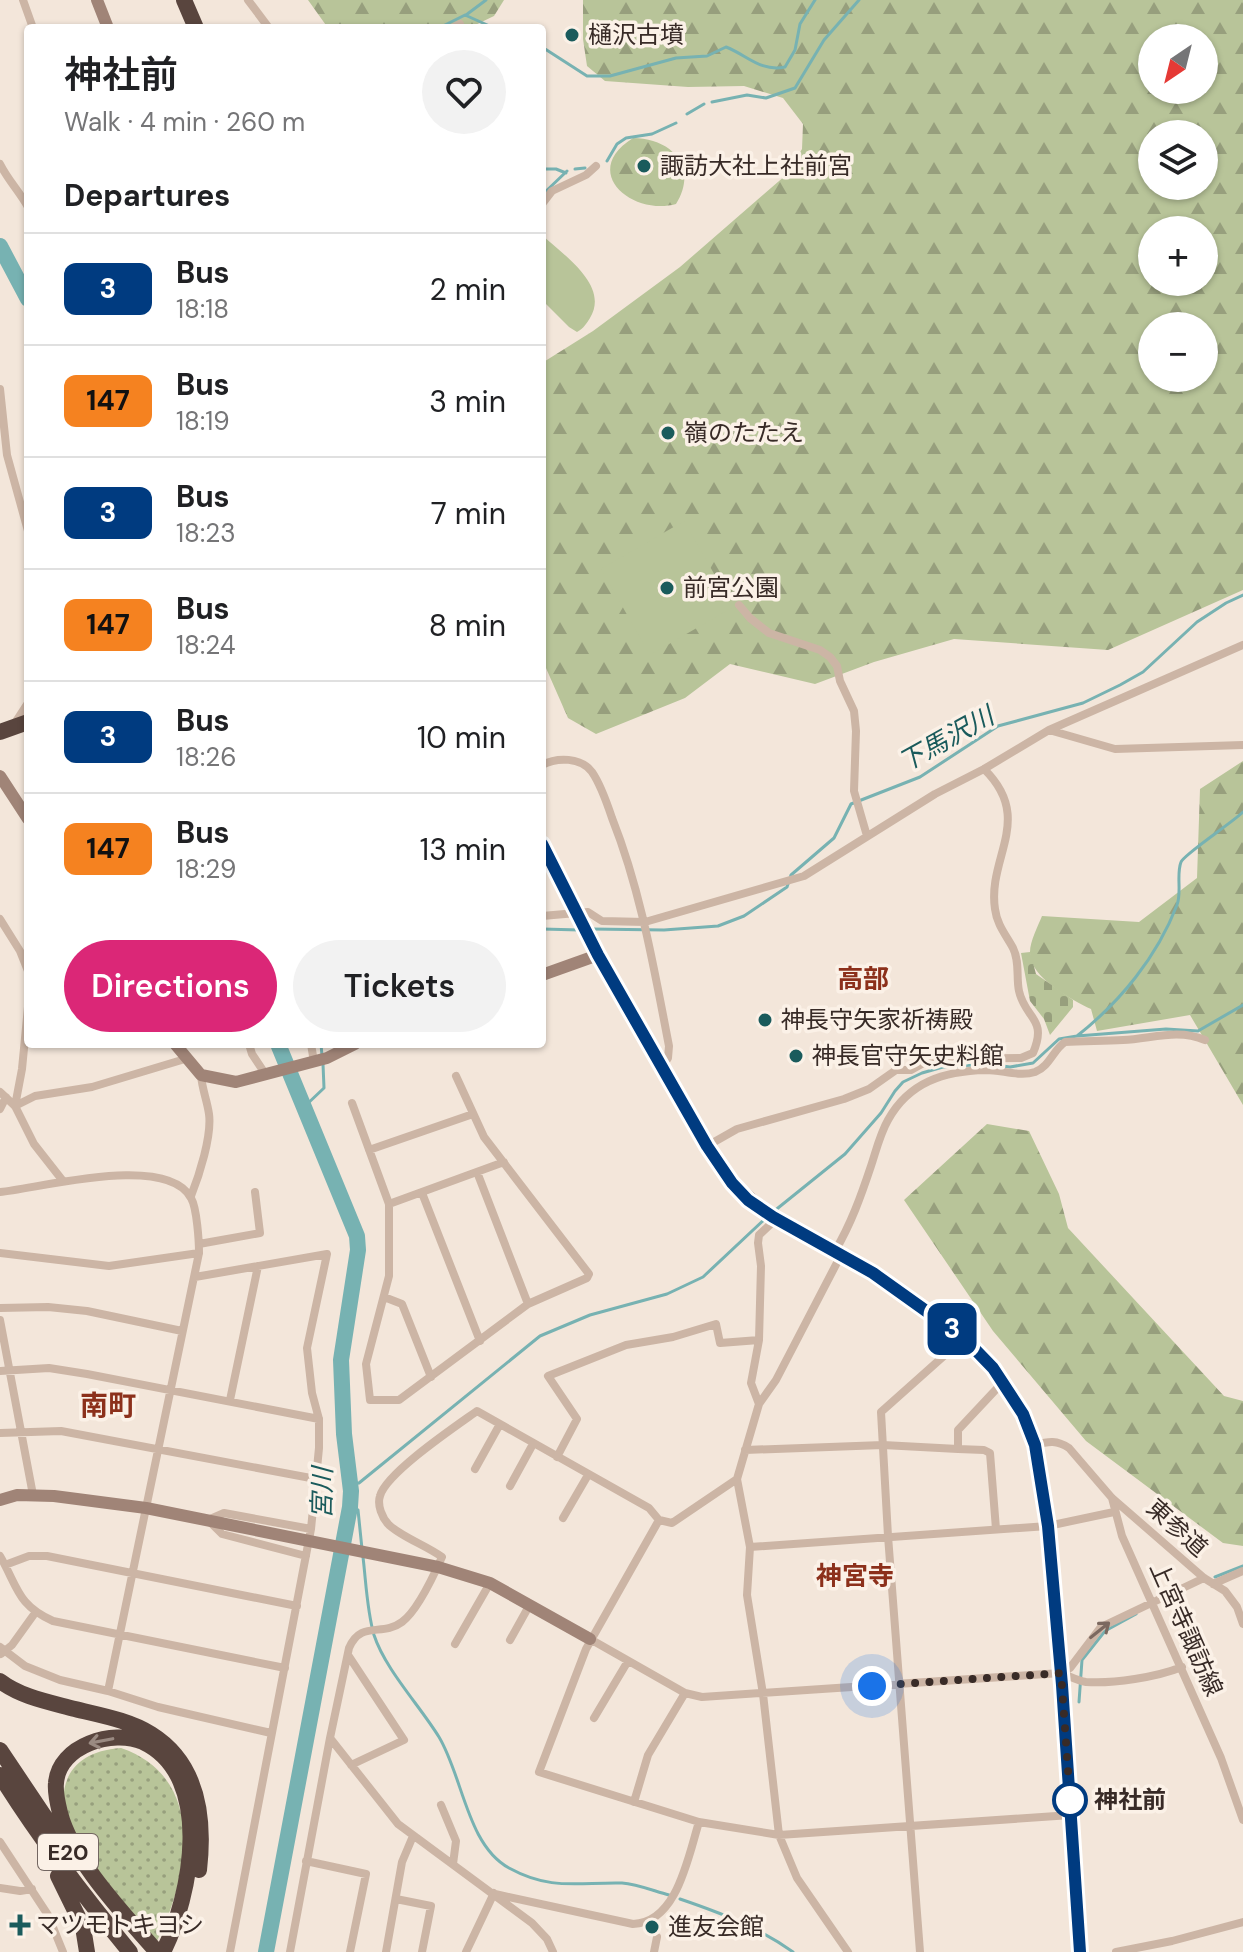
<!DOCTYPE html>
<meta charset="utf-8">
<style>
:root{--surface:#fff;--page:#f2f2f2;--text:#202124;--muted:#757577;--line:#e0e0e0;--accent:#db2777}
body{margin:0;font-family:"DM Sans","Noto Sans JP",sans-serif;background:var(--page);color:var(--text);height:100vh;display:flex;flex-direction:column;font-size:30px;white-space:nowrap}
*{box-sizing:border-box;margin:0}
p{font-size:26px;color:var(--muted)}
.icon{flex:none;width:44px;height:44px;fill:none;stroke:currentColor;stroke-width:2;stroke-linecap:round;stroke-linejoin:round}
.map{position:relative;flex:1;overflow:hidden}
.details{position:absolute;left:24px;top:24px;width:522px;height:1024px;display:flex;flex-direction:column;background:var(--surface);border-radius:8px;box-shadow:0 2px 6px #0004}
.details>*{flex:none}
.badge{padding:0 16px;border-radius:12px;font-size:28px;line-height:52px}
.needle{width:52px;rotate:215deg}
.controls{position:absolute;left:1138px;top:24px;display:grid;gap:16px}
.controls a{display:grid;place-items:center;width:80px;height:80px;border-radius:50%;background:var(--surface);box-shadow:0 2px 6px #0004;font-size:40px}
.you{position:absolute;width:40px;height:40px;margin:-20px;border:6px solid #fff;border-radius:50%;background:#1a73e8;box-shadow:0 0 0 12px #1a73e833}
.map>.badge{position:absolute;translate:-50% -50%;box-shadow:0 0 0 4px #fff}
h2{padding:0 40px;font-size:30px;line-height:72px}
.round{display:grid;place-items:center;flex:none;width:84px;height:84px;border-radius:42px;background:var(--page)}
.summary{display:flex;align-items:center;justify-content:space-between;height:136px;padding:0 40px}
h1{font-size:38px;font-weight:600;line-height:60px}
.button{display:flex;gap:16px;margin-top:auto;padding:16px 40px}
.button a{flex:1;height:92px;border-radius:48px;background:var(--accent);color:#fff;font-size:32px;font-weight:600;line-height:92px;text-align:center}
.button a+a{background:var(--page);color:var(--text)}
ul{padding:0;list-style:none}
li{display:flex;align-items:center;gap:24px;height:112px;padding:0 40px;border-top:2px solid var(--line)}
li div{flex:1}
li b{display:block;font-size:30px}
li em{font-style:normal}
li .badge{min-width:88px;font-weight:700;text-align:center}
.map>svg:first-child{display:block}
.grass{fill:url(#grass-dots)}
.forest{fill:url(#forest-firs);fill-rule:evenodd}
.cemetery{fill:url(#cemetery-stones)}
.park{fill:#b8c499}
.lines{fill:none;stroke-linecap:round;stroke-linejoin:round}
.stream{stroke:#77b2b2;stroke-width:3}
.river{stroke:#77b2b2;stroke-width:16}
.street{stroke:#ccb5a5;stroke-width:8}
.secondary{stroke:#a08477;stroke-width:12}
.primary{stroke:#7b6157;stroke-width:14}
.highway{stroke:#59453e;stroke-width:16}
.oneway{stroke:#7b6960}
.oneway2{stroke:#9a8a82}
.line-casing{stroke:#fff;stroke-width:18}
.line{stroke:#003b80;stroke-width:12}
.walk{stroke:#382b27;stroke-width:8;stroke-dasharray:0 14.4}
.poi-dot{fill:#1a5b5c;stroke:#fbf1e7;stroke-width:3}
.stop-dot{fill:#fff;stroke:#003b80;stroke-width:4}
.labels{text-anchor:middle;stroke-width:7;stroke-linejoin:round;paint-order:stroke}
.shield{fill:#fbf1e7;stroke:#726661;stroke-width:2}
.shield-label{font-size:22px;font-weight:bold;fill:#382b27}
.poi-label{font-size:24px;fill:#382b27;stroke:#fbf1e7;text-anchor:start}
.street-label{font-size:24px;fill:#382b27;stroke:#fbf1e7}
.stop-label{font-size:24px;font-weight:bold;fill:#382b27;stroke:#fbf1e7;text-anchor:start}
.water-label{font-size:26px;font-style:italic;fill:#1a5b5c;stroke:#fbf1e7}
.neighbourhood-label{font-size:26px;font-weight:bold;fill:#8c301b;stroke:#fbf1e7}
.quarter-label{font-size:28px;font-weight:bold;fill:#8c301b;stroke:#fbf1e7}
</style>
<div class="map">
<svg width="1243" height="1952" viewBox="0 0 1243 1952">
<defs>
<pattern id="grass-dots" width="8" height="8" patternUnits="userSpaceOnUse" patternTransform="scale(2)"><rect width="8" height="8" fill="#b8c499"/><path d="M2 2h.1M6 6h.1" fill="none" stroke="#979f7d" stroke-width="1.8" stroke-linecap="round"/></pattern>
<pattern id="forest-firs" width="22" height="20" patternUnits="userSpaceOnUse" patternTransform="scale(2)"><rect width="22" height="20" fill="#b8c499"/><path d="M5 1l3.5 6h-7zM16 11l3.5 6h-7z" fill="#979f7d"/></pattern>
<pattern id="cemetery-stones" width="16" height="16" patternUnits="userSpaceOnUse" patternTransform="scale(2)"><rect width="16" height="16" fill="#b8c499"/><path d="M2 7V4a2 2 0 0 1 4 0v3zM10 15v-3a2 2 0 0 1 4 0v3z" fill="#979f7d"/></pattern>
</defs>
<rect width="100%" height="100%" fill="#f3e6da"/>
<path class="grass" d="M121,1748C208,1778 189,1878 156,1943C136,1919 116,1895 96,1871C89,1862 77,1852 73,1842C52,1793 64,1752 121,1748Z"/>
<path class="forest" d="M308,0H504L494,16L469,28H328Z
M583,0H1243V590L1108,650L954,639L874,662L815,684L730,664L685,698L596,734L568,718L542,659V363L593,331L680,267L786,175L802,149L803,124L783,98L744,86L688,87L605,81L587,66L583,39ZM1152,38H1204V90H1152ZM1152,134H1204V186H1152ZM1152,230H1204V282H1152ZM1152,326H1204V378H1152Z
M633,138C671,138 699,167 676,204C632,216 579,172 633,138Z
M1243,761V1105L1190,1015L1097,1031L1091,1009C1071,999 1029,977 1030,952C1030,941 1038,926 1042,916L1139,922L1197,878L1200,789Z
M987,1124L1029,1131L1059,1194L1068,1228L1224,1396L1243,1401V1546L1223,1543L1086,1441L993,1331L904,1200Z"/>
<path class="cemetery" d="M1030,952L1036,974L1073,1000V1007L1050,1035L1044,1019L1030,1001L1021,953Z"/>
<path class="park" d="M542,235C563,255 610,285 590,318C586,324 584,328 577,332L569,327L542,300Z
M684,521L733,607L650,655L601,569Z"/>
<g class="lines">
<path class="stream" d="M466,15L486,0
M439,28L465,15L494,28
M542,47L587,76H610L676,58L707,56L726,47C747,55 760,72 785,67L795,50L800,24L815,0
M712,102L747,95L766,98L795,88L824,40L859,0
M687,114L704,104
M607,161L617,144L626,138L652,134L676,123
M542,169H556L566,173
M575,169L585,168
M542,195L567,171
M542,929L580,930
M591,929L664,930L718,926L744,916L787,887L791,875L834,838L851,804L920,777L998,726L1083,703L1120,685L1143,672L1197,622L1226,603L1243,595
M1077,1036C1120,1002 1157,957 1177,905C1182,892 1176,875 1181,862C1183,855 1233,822 1243,812
M321,1044L322,1056
M304,1107L324,1088L323,1064
M773,1212L845,1154L881,1113L895,1091L903,1082L922,1073L943,1067L988,1064L1010,1067L1033,1063L1059,1039L1077,1036L1166,1029L1198,1031L1243,1005
M350,1484L359,1483L540,1336L590,1315L667,1294L703,1277L767,1217
M350,1507L358,1510L362,1549
M363,1557C366,1582 367,1611 374,1635C385,1669 420,1706 439,1737C463,1777 467,1845 509,1868C551,1891 578,1882 622,1883C637,1884 654,1891 669,1895
M1215,1577L1243,1566
M1079,1702L1082,1660L1105,1631L1136,1614
M680,1899C721,1913 758,1927 793,1952"/>
<path class="river" d="M0,246L28,299
M266,1952L350,1507L351,1491L344,1434L341,1360L358,1250L357,1236L278,1044"/>
<path class="street" d="M23,0L33,28
M248,0L269,28
M452,28L460,24
M0,164C8,180 19,191 28,207
M542,204L552,191L586,175L596,166
M0,389L7,455L28,531
M739,605L750,618L769,633L820,650L830,657L837,666L840,681L854,711L856,731L854,791L867,836
M13,726L28,703
M1049,730L1115,749L1243,745
M542,765C557,757 581,757 592,772C601,785 607,803 612,818C641,891 654,969 669,1046L668,1058L662,1067
M542,916L588,912L602,921L645,922L804,876L935,794L984,769L1049,730L1243,645
M0,919L20,951L28,971
M249,1044L252,1054L266,1075
M311,1044L314,1062
M0,1092L15,1106L34,1144L63,1181
M352,1103L389,1204V1276L366,1364L370,1400H399L528,1304L587,1278L589,1274L484,1137L456,1076
M15,1106L35,1096L92,1087L185,1059
M15,1106L22,1069L28,1007
M0,1109L6,1097
M707,1146L737,1129L844,1099L869,1089L896,1070H911L929,1060L940,1059L1021,1058L1033,1053C1048,1018 1025,1019 1019,991C1016,977 1020,962 1013,948C1006,935 997,925 995,909C987,857 1035,819 984,769
M369,1150L473,1114
M477,1172L528,1304
M0,1192C41,1188 167,1153 191,1198C197,1208 199,1242 199,1253L108,1691
M422,1193L480,1341
M191,1196C199,1176 212,1136 209,1114C207,1100 202,1089 201,1075
M389,1204L504,1162
M199,1244L260,1233L255,1192
M835,1251C851,1224 861,1196 871,1166C876,1151 880,1134 888,1120C909,1082 944,1071 986,1070C1002,1070 1020,1077 1035,1072C1050,1066 1053,1050 1065,1042C1084,1041 1103,1041 1123,1040C1151,1039 1177,1028 1205,1040
M0,1253L109,1266L199,1253
M841,1255L776,1380L759,1404L737,1479L750,1547L747,1595L763,1694L779,1835L797,1878L848,1952
M195,1277L327,1254L307,1348L312,1393L319,1419V1448L311,1529L230,1952
M384,1297L402,1304L431,1377
M0,1308L48,1307L87,1311L182,1331
M0,1320L33,1495
M0,1371L49,1368L87,1374L319,1419
M230,1400L258,1266
M759,1404L751,1383L759,1340L761,1266L758,1243L759,1235L776,1219
M0,1433L61,1431L316,1479
M1035,1445C1049,1441 1057,1440 1069,1448L1112,1498L1204,1578L1225,1591L1237,1607L1243,1624
M958,1449L984,1450L990,1453L996,1529
M745,1450L883,1445L958,1449V1430L1003,1382
M557,1457L577,1419L548,1376L626,1345L673,1337L716,1324L720,1343L759,1340
M475,1469L500,1424
M510,1486L533,1444
M1112,1498L1122,1536L1221,1758L1243,1820
M563,1518L588,1475
M659,1520L586,1649L539,1772L699,1822L779,1835L1071,1815
M750,1547L1048,1526L1114,1512
M0,1556C18,1587 17,1605 53,1621L285,1668
M306,1556L222,1534L208,1520L224,1513L311,1529
M5,1565L29,1556H47L297,1606
M1213,1584L1243,1571
M590,1639L685,1693L702,1697L1061,1673C1069,1676 1078,1681 1086,1682C1113,1684 1157,1677 1182,1667
M510,1640L529,1606
M455,1644L490,1583
M0,1647L25,1666L60,1680L108,1691L158,1707L271,1733
M1,1654L12,1645L35,1613
M348,1655L404,1740L351,1765
M1061,1673L1070,1668L1101,1627L1204,1578
M594,1718L628,1661
M634,1802L648,1755L685,1693
M441,1805L456,1841L453,1864
M0,1842L48,1915L63,1952
M306,1861L366,1874L350,1952
M0,1888L20,1891L32,1889
M495,1894L633,1924C677,1923 688,1857 699,1822
M396,1899L431,1906L422,1952
M290,1952L330,1738
M386,1952L402,1862L413,1836
M466,1952L494,1893
M553,1952L547,1939L532,1923L398,1824L330,1738L349,1648C361,1620 382,1637 402,1622C417,1611 434,1575 442,1557C427,1546 402,1537 389,1525C382,1518 377,1505 380,1496C386,1473 456,1426 477,1411L649,1508L659,1520L672,1523L737,1479
M654,1952L657,1937
M920,1952L888,1536L881,1412L964,1338
M1116,1952L1172,1941L1243,1922"/>
<path class="secondary" d="M97,0L108,28
M0,776L28,819
M542,975L598,955
M175,1044L201,1075L236,1082L327,1058L355,1044
M0,1500L17,1495L54,1496L146,1508L438,1567L490,1583L590,1639"/>
<path class="primary" d="M542,844L598,955L707,1146L732,1183L765,1212L873,1273L964,1338L993,1368L1023,1414L1035,1445L1048,1526L1062,1685L1080,1952"/>
<path class="highway" d="M184,0L196,28
M0,732L28,722
M0,1681C21,1697 49,1702 75,1709C99,1715 129,1720 151,1734C199,1764 205,1818 199,1870
M0,1750L67,1850
M0,1775C39,1838 83,1895 130,1952
M58,1876L83,1927L87,1952
M157,1952C125,1915 72,1860 60,1813C58,1805 55,1792 56,1783C59,1745 113,1729 143,1742C215,1776 191,1897 163,1952"/>
</g>
<defs><path id="oneway-shaft" d="M-6 0H5M1.5-3L5.5 0L1.5 3" fill="none" stroke-width="1.6" stroke-linecap="round" stroke-linejoin="round" transform="scale(2)"/></defs>
<use class="oneway" href="#oneway-shaft" transform="translate(1100 1630) rotate(-39)"/>
<use class="oneway2" href="#oneway-shaft" transform="translate(101 1741) rotate(169)"/>
<g class="lines">
<g class="line-casing">
<path id="line" d="M542,844L598,955L707,1146L732,1183L748,1200L773,1217L873,1273L964,1338L993,1368L1023,1414L1035,1445L1048,1526L1062,1685L1080,1952"/>
</g>
<use href="#line" class="line"/>
<path class="walk" d="M872,1686L1061,1673L1071,1812L1070,1800"/>
</g>
<g class="poi-dot">
<circle cx="572" cy="35" r="8"/>
<circle cx="644" cy="166" r="8"/>
<circle cx="668" cy="433" r="8"/>
<circle cx="667" cy="588" r="8"/>
<circle cx="765" cy="1020" r="8"/>
<circle cx="796" cy="1056" r="8"/>
<path d="M16 1913h8v8h8v8h-8v8h-8v-8h-8v-8h8z"/>
<circle cx="652" cy="1927" r="8"/>
</g>
<circle class="stop-dot" cx="1070" cy="1800" r="16"/>
<g class="labels">
<rect class="shield" x="38" y="1834" width="60" height="36" rx="6"/>
<g class="shield-label">
<text x="68" y="1860">E20</text>
</g>
<g class="poi-label">
<text x="588" y="43">樋沢古墳</text>
<text x="660" y="174">諏訪大社上社前宮</text>
<text x="684" y="441">嶺のたたえ</text>
<text x="683" y="596">前宮公園</text>
<text x="781" y="1028">神長守矢家祈祷殿</text>
<text x="812" y="1064">神長官守矢史料館</text>
<text x="36" y="1933">マツモトキヨシ</text>
<text x="668" y="1935">進友会館</text>
</g>
<g class="street-label">
<text transform="translate(1177 1528) rotate(42)" y="8">東参道</text>
<text transform="translate(1186 1629) rotate(66)" y="8">上宮寺諏訪線</text>
</g>
<g class="stop-label">
<text x="1094" y="1808">神社前</text>
</g>
<g class="water-label">
<text transform="translate(946 739) rotate(-29)" y="9">下馬沢川</text>
<text transform="translate(322 1493) rotate(-89)" y="9">宮川</text>
</g>
<g class="neighbourhood-label">
<text x="863" y="988">高部</text>
<text x="855" y="1585">神宮寺</text>
</g>
<g class="quarter-label">
<text x="108" y="1415">南町</text>
</g>
</g>
</svg>
<div class="controls">
<a><svg class="needle" viewBox="-14 -14 28 28"><path d="M0-13l5 13h-10z" fill="#e53935"/><path d="M0 13l5-13h-10z" fill="#757577"/></svg></a>
<a><svg class="icon" aria-label="layers" viewBox="0 0 24 24"><path d="M12 4l9 5-9 5-9-5zM3 14l9 5 9-5"/></svg></a>
<a>+</a>
<a>−</a>
</div>
<div class="you" style="left:872px;top:1686px"></div>
<b class="badge" style="left:952px;top:1329px;background:#003b80;color:#fff">3</b>
<section class="details">
<div class="summary"><div><h1>神社前</h1><p>Walk · 4 min · 260 m</p></div><a class="round"><svg class="icon" aria-label="heart" viewBox="0 0 24 24"><path d="M12 20l-8-8c-3-5 5-10 8-4 3-6 11-1 8 4z"/></svg></a></div>
<h2>Departures</h2>
<ul>
<li><span class="badge" style="background:#003b80;color:#fff">3</span><div><b>Bus</b><p>18:18</p></div><em>2 min</em></li>
<li><span class="badge" style="background:#f58220;color:#111">147</span><div><b>Bus</b><p>18:19</p></div><em>3 min</em></li>
<li><span class="badge" style="background:#003b80;color:#fff">3</span><div><b>Bus</b><p>18:23</p></div><em>7 min</em></li>
<li><span class="badge" style="background:#f58220;color:#111">147</span><div><b>Bus</b><p>18:24</p></div><em>8 min</em></li>
<li><span class="badge" style="background:#003b80;color:#fff">3</span><div><b>Bus</b><p>18:26</p></div><em>10 min</em></li>
<li><span class="badge" style="background:#f58220;color:#111">147</span><div><b>Bus</b><p>18:29</p></div><em>13 min</em></li>
</ul>
<div class="button"><a>Directions</a><a>Tickets</a></div>
</section>
</div>
